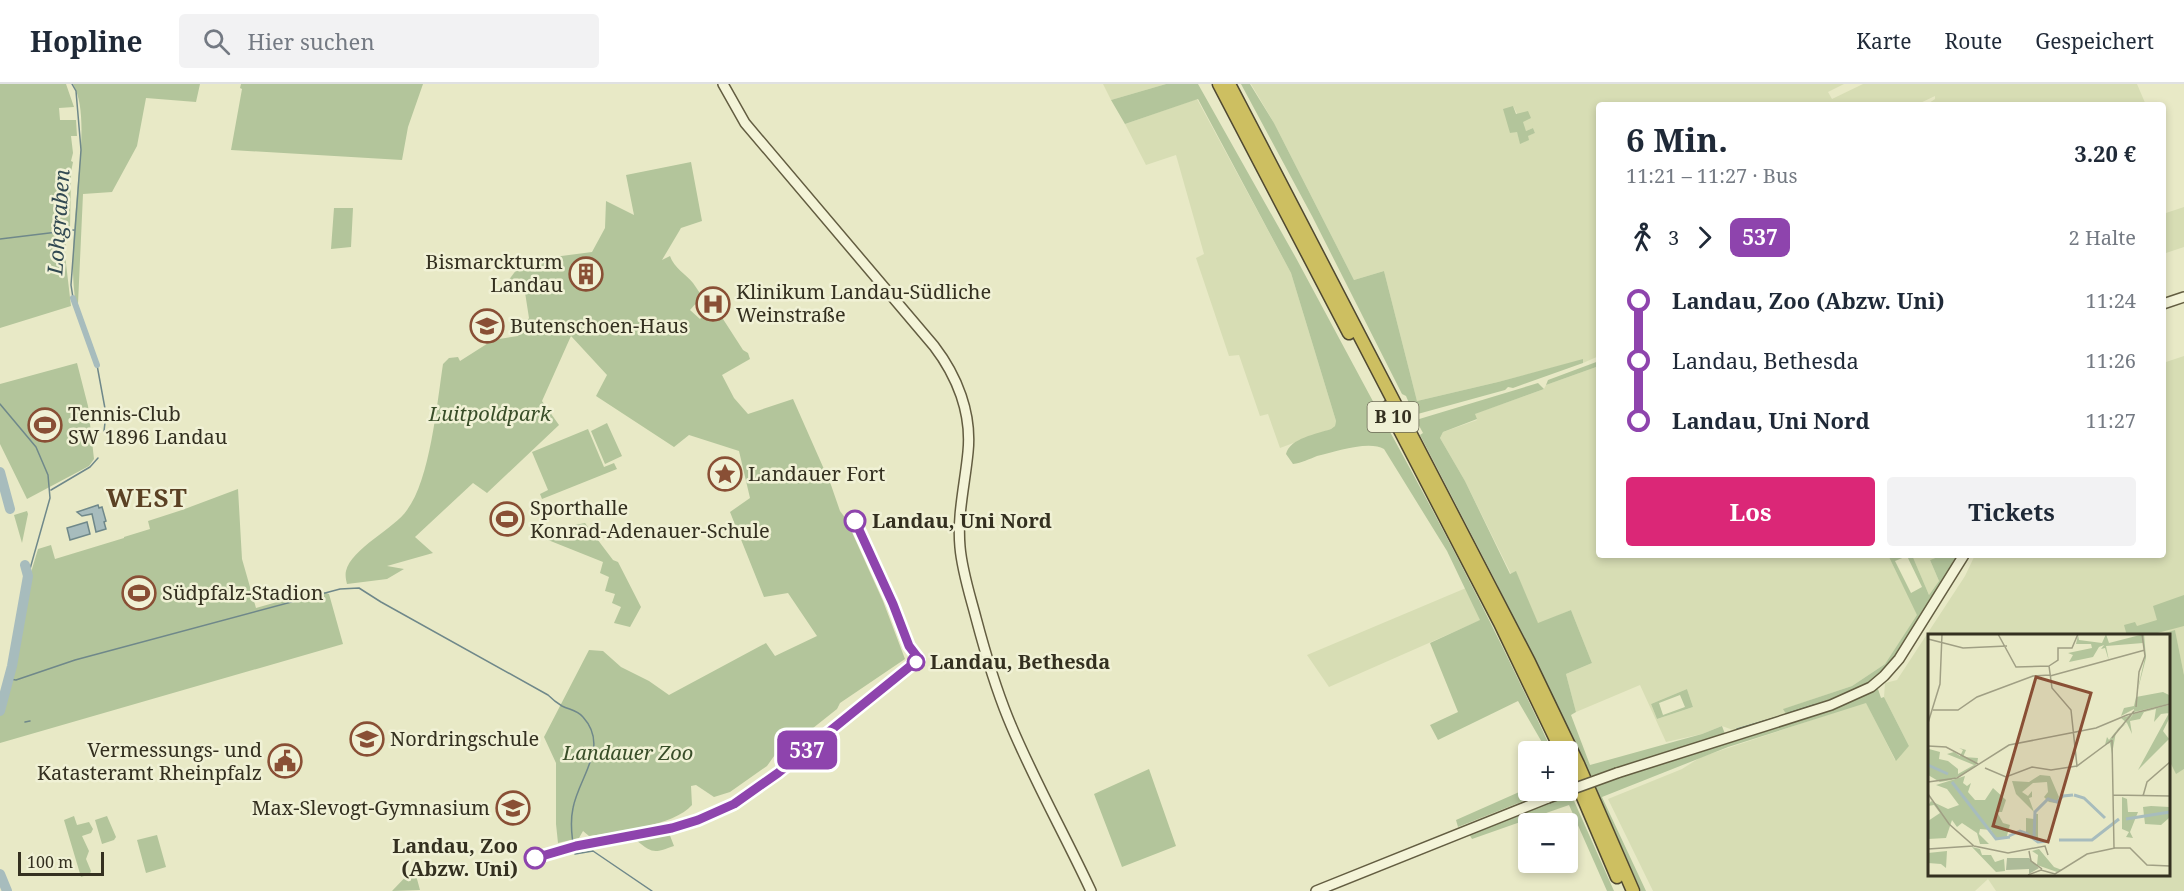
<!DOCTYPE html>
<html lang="de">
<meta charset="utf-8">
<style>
:root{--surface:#fff;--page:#f2f2f3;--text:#1f2937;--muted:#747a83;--line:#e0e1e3;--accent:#db2777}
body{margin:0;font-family:"Noto Serif",serif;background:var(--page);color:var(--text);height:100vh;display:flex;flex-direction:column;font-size:22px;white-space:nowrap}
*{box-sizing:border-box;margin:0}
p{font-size:20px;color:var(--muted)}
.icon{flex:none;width:33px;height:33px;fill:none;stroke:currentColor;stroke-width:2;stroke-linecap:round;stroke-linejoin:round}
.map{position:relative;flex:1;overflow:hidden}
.panel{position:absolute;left:1596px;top:18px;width:570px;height:456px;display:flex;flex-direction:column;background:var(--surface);border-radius:6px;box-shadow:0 3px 9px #0003}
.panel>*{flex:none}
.badge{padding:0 12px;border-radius:9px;font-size:21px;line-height:39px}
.buttons{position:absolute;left:1518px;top:657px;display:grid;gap:12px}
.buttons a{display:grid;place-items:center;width:60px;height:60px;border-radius:6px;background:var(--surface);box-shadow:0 3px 9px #0003;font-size:30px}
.scale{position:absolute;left:18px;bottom:15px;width:86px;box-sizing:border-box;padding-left:6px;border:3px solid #343020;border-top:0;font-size:16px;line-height:21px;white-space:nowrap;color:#343020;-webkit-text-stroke:4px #f0f1d5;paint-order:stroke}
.map>.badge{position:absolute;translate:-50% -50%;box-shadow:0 0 0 3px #fff}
.legs{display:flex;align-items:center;gap:9px;height:66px;padding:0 30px;font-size:20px}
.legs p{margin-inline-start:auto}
.headline{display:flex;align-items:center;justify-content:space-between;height:102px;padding:0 30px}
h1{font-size:33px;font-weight:700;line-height:45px}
.primary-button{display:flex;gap:12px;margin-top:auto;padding:12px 30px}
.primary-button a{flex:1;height:69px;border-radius:6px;background:var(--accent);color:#fff;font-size:24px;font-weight:700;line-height:69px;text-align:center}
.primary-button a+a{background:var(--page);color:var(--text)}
ul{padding:0 30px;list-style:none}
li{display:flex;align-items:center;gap:21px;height:60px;font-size:22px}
li i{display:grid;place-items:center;width:9px;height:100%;margin:0 8px;background:currentColor}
li i::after{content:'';width:15px;height:15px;margin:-8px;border:4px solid;border-radius:50%;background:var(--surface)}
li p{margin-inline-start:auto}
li:first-child i{background:linear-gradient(#0000 50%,currentColor 0)}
li:last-child i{background:linear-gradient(currentColor 50%,#0000 0)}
header{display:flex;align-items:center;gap:36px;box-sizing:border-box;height:84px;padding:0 30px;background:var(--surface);border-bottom:2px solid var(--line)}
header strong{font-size:28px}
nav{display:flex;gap:33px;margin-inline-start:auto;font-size:21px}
.search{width:420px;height:54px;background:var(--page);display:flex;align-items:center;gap:15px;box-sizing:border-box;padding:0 21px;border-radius:6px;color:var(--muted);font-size:22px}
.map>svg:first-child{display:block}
.farmland{fill:#d7ddb4;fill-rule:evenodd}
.green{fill:#b3c59b;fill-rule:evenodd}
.water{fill:#a7bcbd;stroke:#6f888a;stroke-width:1.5}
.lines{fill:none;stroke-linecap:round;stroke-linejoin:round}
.stream{stroke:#6f888a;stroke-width:1.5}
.canal{stroke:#a7bcbd;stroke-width:6}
.river{stroke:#a7bcbd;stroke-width:10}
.secondary-casing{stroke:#635d41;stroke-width:12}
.highway-casing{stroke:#504931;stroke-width:15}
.secondary{stroke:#f4f4d8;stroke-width:9}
.highway{stroke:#cdbf61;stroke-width:12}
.secondary-bridge-casing{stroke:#635d41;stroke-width:12;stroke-linecap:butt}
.secondary-bridge{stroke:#f4f4d8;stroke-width:9}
.line-1-casing{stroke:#fff;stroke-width:14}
.line-1{stroke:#8e44ad;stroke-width:9}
.stop-1-dot{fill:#fff;stroke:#8e44ad;stroke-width:3}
.labels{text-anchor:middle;stroke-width:5;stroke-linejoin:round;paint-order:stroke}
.shield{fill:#f0f1d5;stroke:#6c6a56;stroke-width:1.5}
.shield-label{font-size:18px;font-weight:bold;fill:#343020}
.poi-label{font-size:20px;fill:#343020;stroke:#f0f1d5;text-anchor:start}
.park-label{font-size:20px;font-style:italic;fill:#394e29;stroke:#f0f1d5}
.stop-label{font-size:20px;font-weight:bold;fill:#343020;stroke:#f0f1d5;text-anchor:start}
.water-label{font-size:21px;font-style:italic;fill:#314952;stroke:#f0f1d5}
.district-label{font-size:26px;font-weight:bold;letter-spacing:1.5px;fill:#5b4124;stroke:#f0f1d5}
.inset-river{fill:none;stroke:#a7bcbd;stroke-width:3}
.inset-road{fill:none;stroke:#a09f84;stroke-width:1.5}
.view{fill:#894f35;fill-opacity:0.15;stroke:#894f35;stroke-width:3}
.inset-edge{fill:none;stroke:#343020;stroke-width:3}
</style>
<header>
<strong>Hopline</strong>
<div class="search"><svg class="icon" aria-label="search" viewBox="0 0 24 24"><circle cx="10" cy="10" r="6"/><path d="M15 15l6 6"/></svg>Hier suchen</div>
<nav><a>Karte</a><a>Route</a><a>Gespeichert</a></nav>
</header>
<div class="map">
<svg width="2184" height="807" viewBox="0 0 2184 807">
<rect width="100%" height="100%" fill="#e8e9c6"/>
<path class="farmland" d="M1103,0H1166L1111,16Z
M1251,0H1844L1828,8L1832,15L1863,0H2137L2146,21H1926L1935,15V12L1916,21H1599V272L1583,279L1582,276L1498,298L1417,317L1384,187L1354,196L1274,39ZM1513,22L1526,47L1533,44L1535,49L1527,52L1520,59L1517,47L1510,49Z
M1197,15L1291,189L1336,337L1335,342L1331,345L1280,364L1268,330L1260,332L1239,271L1229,272L1196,174L1204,170L1176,71L1146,81L1125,40Z
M2184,123V163L2163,170V130Z
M2184,272V591L2175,547L2155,552H1929V790H2168V674L2176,689L2184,685V807H1996L1988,795L1975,807H1653L1608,715L1682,685L1701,673L1866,618L1895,676L1909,662L1884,613L1885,599L1897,596L1965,492L1975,471H2163V279Z
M1599,282V471H1888L1918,531L1885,580L1852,602L1784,625L1786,630L1733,646L1722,642L1702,650L1666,658L1640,601L1576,628L1566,590L1592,579L1571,526L1538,540L1516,488L1511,490L1465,397L1440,354L1443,348L1477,336L1474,330L1544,305L1546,301ZM1687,605L1693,623L1657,635L1651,620Z
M1912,471H1943L1930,476L1939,497L1929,511Z
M1466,504L1481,536L1329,603L1307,571Z"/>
<path class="green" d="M0,0H66L74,23L59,24L60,36H76L77,52H71L73,69L71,77L73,78L71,88L70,145L66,154L65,171L71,222L0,244Z
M73,0H200L196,18L146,14L137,62L112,108L83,110L78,220L76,221C70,185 74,147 77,110C79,81 88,26 73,0Z
M241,0H423L408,43L402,76L231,66L242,5L240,4Z
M1166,0H1198L1296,174L1383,336L1377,339V348L1389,346C1447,451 1502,558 1552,667H1547L1518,617L1438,656L1430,641L1458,628L1430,559L1480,536L1447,467L1384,365C1369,356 1334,368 1317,372C1309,375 1302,379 1293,380L1286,370C1290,354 1317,350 1331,345L1335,342L1336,337L1291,189L1198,15L1125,40L1111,16Z
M1241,0H1250L1274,39L1354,196L1384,187L1417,317L1498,298L1583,275V279L1513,304L1508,303L1505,306L1414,331L1406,312L1402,310L1312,132Z
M1513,22L1516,30L1528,27L1531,34L1523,38L1526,47L1533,44L1535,49L1528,52L1529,56L1520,60L1517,48L1510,49L1503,25Z
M691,78L702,137L681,144L662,176L670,172C674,184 686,190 693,199C698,206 702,213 708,219L703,220L699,216L690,226L700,235L709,225L706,222H710L723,235L743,266L748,269L750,275L722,291L734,314L748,330L793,315L831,401L840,427L846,435L883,517L905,575L840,619L837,625L798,656L782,661L767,682L730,708L714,713L696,701L691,702L692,721C674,742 616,748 589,752L583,747L579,754L558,759L556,740V679L544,653L589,566L603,567L621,583L649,597L669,611L766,559L775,572L817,552L788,509L764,513L730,428L750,414L739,367L689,351L674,363L596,312L607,291L571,252L542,317L559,341L487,409L473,399L415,453L433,469L387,482L404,485L387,495L347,500C346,496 345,491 346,487C351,465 395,444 407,426C430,396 437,319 443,280L449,274L458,273L460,277L493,256L518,252L529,234L524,202L502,205L523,177L592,168L605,144L606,117L634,131L626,91Z
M334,124H353L351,163L331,165Z
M1599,277V282L1546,301L1548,296Z
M77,279L88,322L94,375L89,382L27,415L0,360V300Z
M1538,299L1544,305L1475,330L1477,335L1443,348L1440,354L1465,397L1510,490L1516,487L1538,539L1571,526L1592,579L1566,590L1576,628L1571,631L1590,681L1702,650L1722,642L1725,650L1591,693L1495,496L1420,351L1423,349L1416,336Z
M607,339L622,372L605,380L591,347Z
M588,345L604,383L614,379L617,385L542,415L540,410L548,406L532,368Z
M238,405L242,475L256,524L319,506L329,510L343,560L0,659V631L5,625L29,495L38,465L51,461L55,475L124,454V453L150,445L148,437L182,426Z
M27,427L28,430L22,459L14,431Z
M585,439L613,476L618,478L641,523L630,543L614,539L621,523L612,519L615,510L605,507L609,493L600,489L603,478L543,454L549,446Z
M1888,471H1912L1929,511L1939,497L1930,476L1943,471H1960L1893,577L1872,598L1850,611L1734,649L1733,646L1786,630L1783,625L1852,602L1885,580L1917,531ZM1907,472L1922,503L1911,509L1895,477Z
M2184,511V542L2146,552H2127L2124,541L2135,538L2137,542L2157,536L2153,522Z
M2175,546L2184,591V685L2176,690L2168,674V552H2155Z
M1875,604L1878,605L1881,614L1884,613L1909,662L1896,677L1866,619L1728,663L1602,713L1646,807H1641L1595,702L1619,692L1835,624L1862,612Z
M1687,605L1693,623L1657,635L1651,620ZM1680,611L1685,623L1663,631L1659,619Z
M1149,685L1176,762L1122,783L1094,710Z
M1528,704V706L1549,707L1458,743L1456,736Z
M1571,710L1614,807H1607L1569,721L1472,755L1469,750Z
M74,732L77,741L89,738L93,745L91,749L82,752L89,767L86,775L91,787L90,790L81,793L64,736Z
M107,732L116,753L114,756L102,760L95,736Z
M669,749L674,762C654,769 653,770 636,756Z
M157,751L166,783L146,789L137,756Z
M414,784L420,806L392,807Z"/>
<path class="water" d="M98,421L99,424L102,423L106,437L104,438L106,445L96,448L92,430L82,432L77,428Z
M87,438L90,450L70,456L67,444Z"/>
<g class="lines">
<path class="stream" d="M72,0L76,7L81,66L71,201L73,214
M0,155L74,146
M97,281L106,330L104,347
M0,320L36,363L48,391L50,414L28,492
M51,406L90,383L98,374
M9,595L16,596L75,576L340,505L359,504L381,518L548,611C552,615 557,619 562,622C570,626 577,626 583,633C610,663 579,692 573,724C570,738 572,756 575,770L593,767L652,807
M1789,629L1814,621
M25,638L30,637
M1737,645L1784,631"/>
<path class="canal" d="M73,214L97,281"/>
<path class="river" d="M0,388L10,425
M0,627L12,582L28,492L25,481
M0,790L7,807"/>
<g class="secondary-casing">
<path id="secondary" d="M723,0L745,39L934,262C957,292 972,329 968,368C965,400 957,431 960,463C962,487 970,511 976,534C985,568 995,602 1008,634C1032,693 1064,749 1091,807
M2163,220L2184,213
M1617,689L1831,621L1871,603L1884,592L1899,575L1964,471
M1316,807L1548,714"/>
</g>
<g class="highway-casing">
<path id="highway" d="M1219,0L1349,249
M1229,0L1529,578L1578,680L1633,807
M1388,323L1500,539L1562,668
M1568,678L1617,793"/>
</g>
<use href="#secondary" class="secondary"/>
<use href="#highway" class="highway"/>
<g class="secondary-bridge-casing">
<path id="secondary-bridge" d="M1548,714L1617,689"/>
</g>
<use href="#secondary-bridge" class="secondary-bridge"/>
</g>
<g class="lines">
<g class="line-1-casing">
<path id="line-1" d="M535,774L576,762L672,744L698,736L734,720L778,689L919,575L909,562L893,520L855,437"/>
</g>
<use href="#line-1" class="line-1"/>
</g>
<defs>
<g id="building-ring" transform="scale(1.725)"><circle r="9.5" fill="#f0f1d5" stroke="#894f35" stroke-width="1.5"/><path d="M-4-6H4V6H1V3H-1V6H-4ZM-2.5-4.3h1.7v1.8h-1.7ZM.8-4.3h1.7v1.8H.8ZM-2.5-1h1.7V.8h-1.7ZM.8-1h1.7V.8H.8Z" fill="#894f35"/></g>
<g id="hospital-ring" transform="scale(1.725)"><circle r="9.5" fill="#f0f1d5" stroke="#894f35" stroke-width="1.5"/><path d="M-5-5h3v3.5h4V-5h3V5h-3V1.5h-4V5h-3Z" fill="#894f35"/></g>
<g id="university-ring" transform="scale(1.725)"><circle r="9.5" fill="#f0f1d5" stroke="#894f35" stroke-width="1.5"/><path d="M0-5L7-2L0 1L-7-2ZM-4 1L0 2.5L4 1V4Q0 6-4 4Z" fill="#894f35"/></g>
<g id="stadium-ring" transform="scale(1.725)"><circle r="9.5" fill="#f0f1d5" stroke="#894f35" stroke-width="1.5"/><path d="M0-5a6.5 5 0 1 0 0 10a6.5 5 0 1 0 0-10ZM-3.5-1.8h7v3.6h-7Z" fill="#894f35"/></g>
<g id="sight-ring" transform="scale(1.725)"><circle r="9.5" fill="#f0f1d5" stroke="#894f35" stroke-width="1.5"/><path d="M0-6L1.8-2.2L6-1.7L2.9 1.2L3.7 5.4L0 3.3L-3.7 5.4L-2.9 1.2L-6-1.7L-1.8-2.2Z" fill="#894f35"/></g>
<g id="school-ring" transform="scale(1.725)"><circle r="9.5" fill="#f0f1d5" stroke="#894f35" stroke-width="1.5"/><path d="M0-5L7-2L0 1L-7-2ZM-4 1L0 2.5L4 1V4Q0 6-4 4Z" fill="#894f35"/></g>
<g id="civic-ring" transform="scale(1.725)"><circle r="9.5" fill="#f0f1d5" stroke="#894f35" stroke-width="1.5"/><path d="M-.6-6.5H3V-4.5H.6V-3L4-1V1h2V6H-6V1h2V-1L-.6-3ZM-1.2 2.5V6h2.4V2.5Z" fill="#894f35"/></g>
</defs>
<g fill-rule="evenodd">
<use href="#building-ring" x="586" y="190"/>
<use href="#hospital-ring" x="713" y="220"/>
<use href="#university-ring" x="487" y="242"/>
<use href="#stadium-ring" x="45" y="341"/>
<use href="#sight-ring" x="725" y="390"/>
<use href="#stadium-ring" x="507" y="435"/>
<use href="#stadium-ring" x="139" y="509"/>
<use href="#school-ring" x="367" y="655"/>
<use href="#civic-ring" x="285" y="677"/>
<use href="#school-ring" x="513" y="724"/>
</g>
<g class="stop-1-dot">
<circle cx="855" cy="437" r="10"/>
<circle cx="916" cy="578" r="8"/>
<circle cx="535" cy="774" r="10"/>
</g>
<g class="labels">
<rect class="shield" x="1367.5" y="318" width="51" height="30" rx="4.5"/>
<g class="shield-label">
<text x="1393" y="339">B 10</text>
</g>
<g class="poi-label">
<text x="563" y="185" text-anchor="end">Bismarckturm<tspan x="563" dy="23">Landau</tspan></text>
<text x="736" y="215">Klinikum Landau-Südliche<tspan x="736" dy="23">Weinstraße</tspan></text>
<text x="510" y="249">Butenschoen-Haus</text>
<text x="68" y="337">Tennis-Club<tspan x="68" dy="23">SW 1896 Landau</tspan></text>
<text x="748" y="397">Landauer Fort</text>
<text x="530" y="431">Sporthalle<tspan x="530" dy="23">Konrad-Adenauer-Schule</tspan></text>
<text x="162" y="516">Südpfalz-Stadion</text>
<text x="390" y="662">Nordringschule</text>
<text x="262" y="673" text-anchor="end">Vermessungs- und<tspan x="262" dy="23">Katasteramt Rheinpfalz</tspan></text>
<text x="490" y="731" text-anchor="end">Max-Slevogt-Gymnasium</text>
</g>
<g class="park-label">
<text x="490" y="337">Luitpoldpark</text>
<text x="628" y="676">Landauer Zoo</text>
</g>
<g class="stop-label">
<text x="872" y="444">Landau, Uni Nord</text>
<text x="930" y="585">Landau, Bethesda</text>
<text x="518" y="769" text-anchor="end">Landau, Zoo<tspan x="518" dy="23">(Abzw. Uni)</tspan></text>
</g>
<g class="water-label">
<text transform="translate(59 138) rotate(-86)" y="7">Lohgraben</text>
</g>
<g class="district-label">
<text x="147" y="423">WEST</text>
</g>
</g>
<g transform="translate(1928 550)">
<rect width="242" height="242" fill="#e8e9c6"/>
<path d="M178,0L181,9L216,0L218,24L208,63L235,58L241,61V70L206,78V75L193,82L196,74L206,72L217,23L215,9L178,12L181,27L177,14L173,15L176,11L171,13L165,23L141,28L145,21L140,19L164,14L163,10H148L150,1L151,6L174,9ZM241,71V85L235,97L241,105L210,136L241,79L233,80L226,88L228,75L216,78L212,85L202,87L204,100L199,89L188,98L184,120L182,109L177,111L179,103L181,106L193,91L191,94L199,89L193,84L204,81L200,88L205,80ZM31,114L38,116L35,123L50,124L49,130L39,138L23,146L12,148L0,141L1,115L12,118L11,125L20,127L30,135V140L46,131L19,120L26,118L32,122L35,116ZM112,141L122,142L131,163L128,169L121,168L116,163L120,158L119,148L105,149L94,158L100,162L104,157V163L101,164L106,178L88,160L84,147L101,148ZM37,142L35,149L39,152L43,149L40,158L47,166H57L65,154L78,166L74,178H69L75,189L82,191L78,205H67L63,196L52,195L51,200L61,210H52L49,199L34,189L29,193L24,186L18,204L0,205V187L12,179L6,171L0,172L3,167L20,175L31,171L19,155L8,151ZM194,163L199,165L200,178H210L202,198L205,204L198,203L201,198L194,195ZM223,172L241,173V184L233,191L217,190L215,173ZM106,180H110V207L98,199V184L106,185ZM44,213L52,215L54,221H63L67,228L76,225L77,237L68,238ZM111,215L126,233L134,236L129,238L109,231L110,221L104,217ZM19,217L18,234L13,230L0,229V219Z" fill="#b3c59b"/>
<path d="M79,224H101L111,234L101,240V235L78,236Z" fill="#adbb99"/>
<path class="inset-river" d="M0,131L20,140M24,148L68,205L82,203M146,161L156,164L177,184M198,185L242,178M99,200L110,208L121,207M81,202L92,197L100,200M106,203L107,178L120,165L129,168L135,162L145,161M131,206H164L191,185"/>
<path class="inset-road" d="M70,0L88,33L121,32L124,54L143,76L149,132L184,106M0,5L35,14L79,12M121,32L130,26V14H144L150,0M122,42L217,16M208,73L211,38L217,22L214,0M5,76H30L49,63L105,42L122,41M0,89L12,50L14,0M184,104L206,77M184,106L186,214M0,112L18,113L50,130M57,134L78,143L104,133L123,136L149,132M0,148L29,144L81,111L168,94L199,81L242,70M0,160L21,190L46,212L80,219L117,212L120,221M185,161L242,162M215,162L219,148L242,128M0,215L45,212M101,217L103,227L114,235M100,241L113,236L127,240L159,220L187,214H202L219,231L242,232"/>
<path class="view" d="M108,43L163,59L120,208L65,192Z"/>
<rect width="242" height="242" class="inset-edge"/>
</g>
</svg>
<div class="buttons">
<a>+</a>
<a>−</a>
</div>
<div class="scale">100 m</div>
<b class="badge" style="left:807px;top:666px;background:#8e44ad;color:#fff">537</b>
<section class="panel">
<div class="headline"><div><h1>6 Min.</h1><p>11:21 – 11:27 · Bus</p></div><b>3.20 €</b></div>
<div class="legs"><svg class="icon" aria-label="walk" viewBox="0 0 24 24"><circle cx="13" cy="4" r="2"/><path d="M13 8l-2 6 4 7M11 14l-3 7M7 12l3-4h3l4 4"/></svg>3<svg class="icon" aria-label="forward" viewBox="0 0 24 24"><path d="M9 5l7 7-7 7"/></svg><b class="badge" style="background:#8e44ad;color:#fff">537</b><p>2 Halte</p></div>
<ul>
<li><i style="color:#8e44ad"></i><b>Landau, Zoo (Abzw. Uni)</b><p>11:24</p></li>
<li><i style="color:#8e44ad"></i><span>Landau, Bethesda</span><p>11:26</p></li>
<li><i style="color:#8e44ad"></i><b>Landau, Uni Nord</b><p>11:27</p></li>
</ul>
<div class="primary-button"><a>Los</a><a>Tickets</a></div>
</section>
</div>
